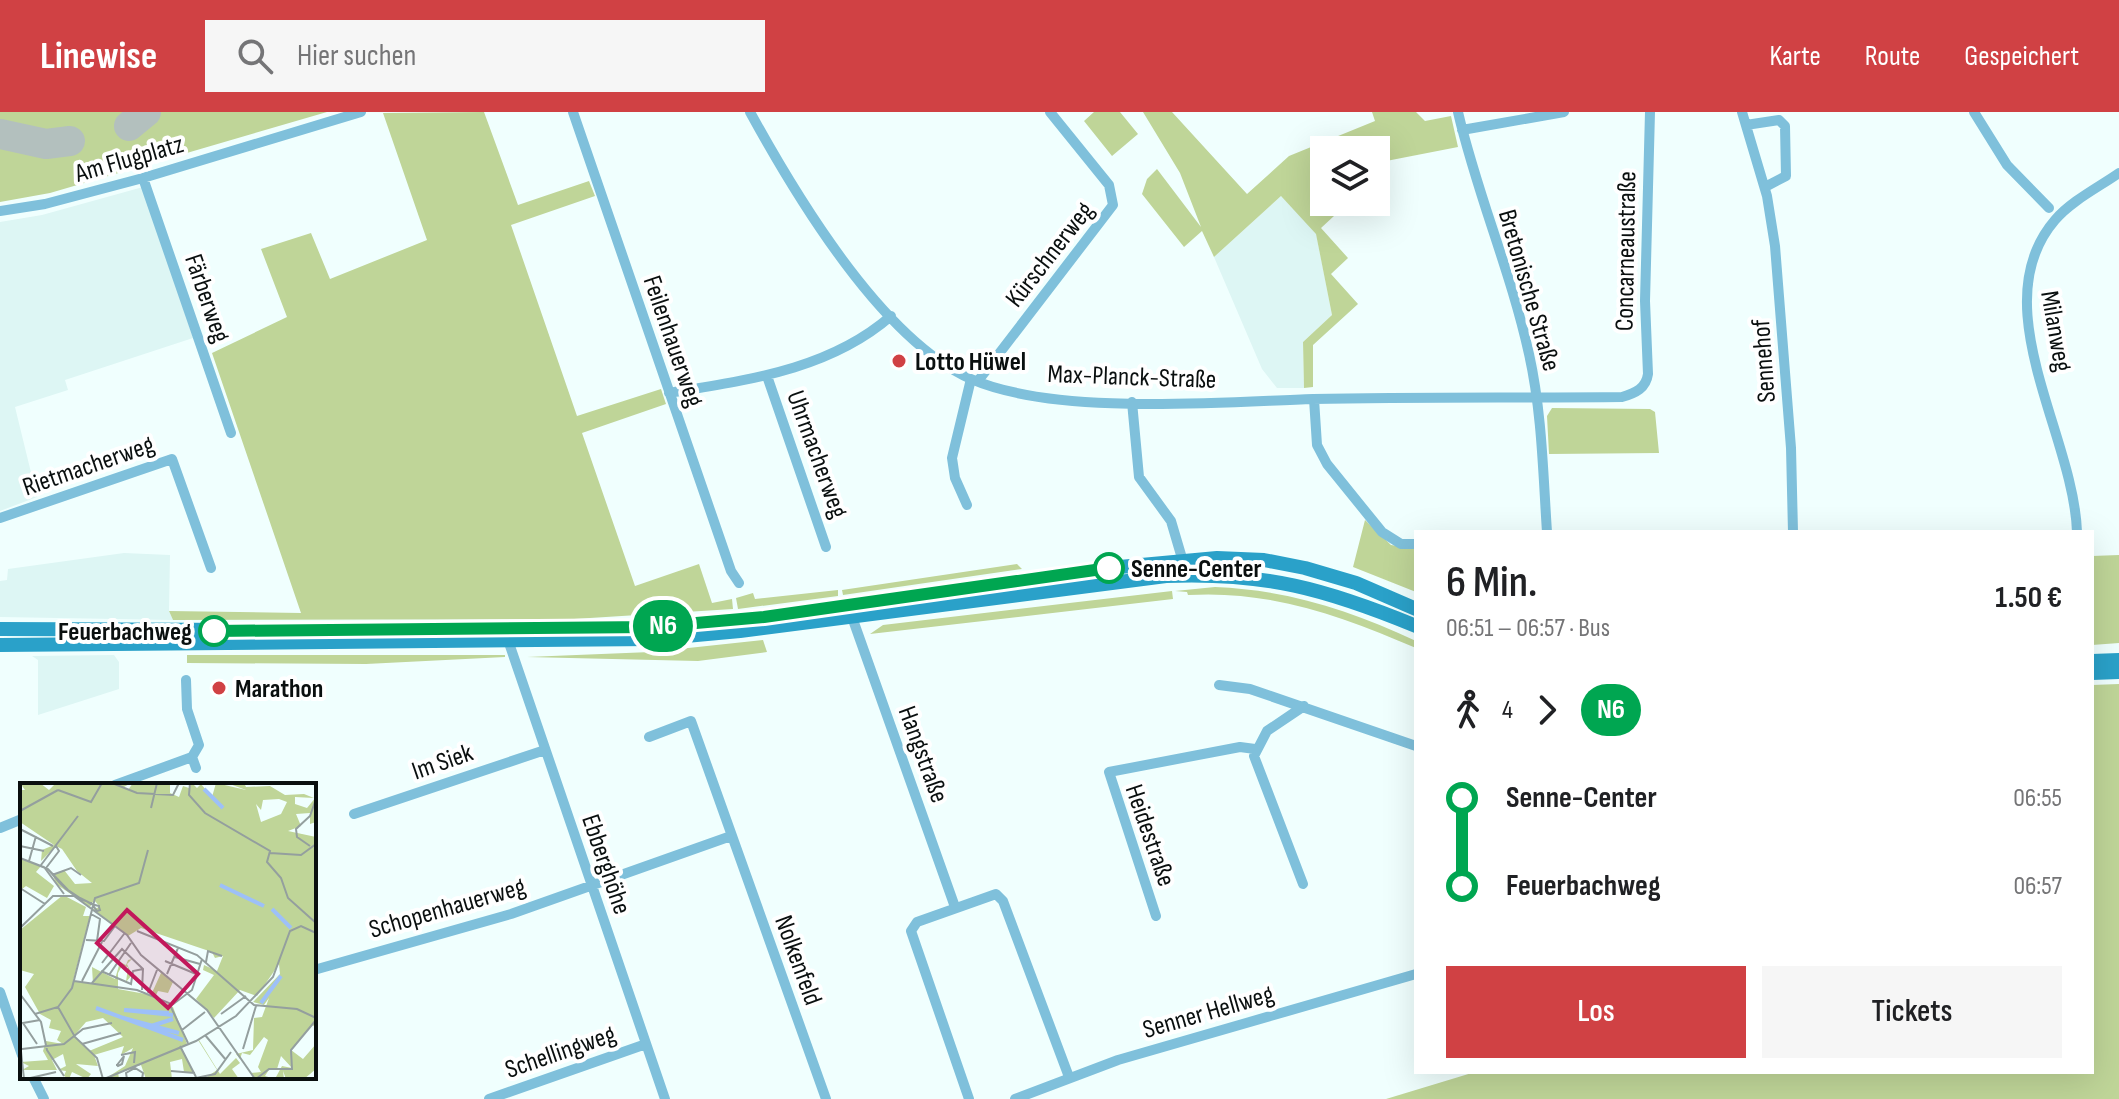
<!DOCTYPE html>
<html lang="de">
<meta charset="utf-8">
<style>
:root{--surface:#fff;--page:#f6f6f6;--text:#202124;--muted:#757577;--accent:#d04144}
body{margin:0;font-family:"Sofia Sans Condensed",sans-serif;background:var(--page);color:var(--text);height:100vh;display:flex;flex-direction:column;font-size:30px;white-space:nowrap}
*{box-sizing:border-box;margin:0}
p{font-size:26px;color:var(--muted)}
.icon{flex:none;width:44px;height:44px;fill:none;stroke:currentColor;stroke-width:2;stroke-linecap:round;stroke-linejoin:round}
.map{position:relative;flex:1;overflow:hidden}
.side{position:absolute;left:1414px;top:418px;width:680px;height:544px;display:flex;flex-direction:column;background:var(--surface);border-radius:0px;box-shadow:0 8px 32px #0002}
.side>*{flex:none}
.badge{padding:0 16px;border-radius:26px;font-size:28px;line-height:52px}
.fabs{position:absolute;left:1310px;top:24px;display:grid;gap:16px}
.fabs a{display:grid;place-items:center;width:80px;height:80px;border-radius:0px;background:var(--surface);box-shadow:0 8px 32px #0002;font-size:40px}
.map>.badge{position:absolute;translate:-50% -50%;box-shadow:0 0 0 4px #fff}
.legs{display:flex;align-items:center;gap:12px;height:88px;padding:0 32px;font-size:26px}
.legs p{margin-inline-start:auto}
.head{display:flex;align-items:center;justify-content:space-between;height:136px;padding:0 32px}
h1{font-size:44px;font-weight:600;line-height:60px}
.button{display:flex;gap:16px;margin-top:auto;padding:16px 32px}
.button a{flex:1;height:92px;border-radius:0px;background:var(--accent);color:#fff;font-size:32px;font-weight:600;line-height:92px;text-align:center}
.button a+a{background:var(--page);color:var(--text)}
ul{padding:0 32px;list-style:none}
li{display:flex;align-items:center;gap:28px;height:88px;font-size:30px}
li i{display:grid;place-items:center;width:12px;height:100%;margin:0 10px;background:currentColor}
li i::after{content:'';width:20px;height:20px;margin:-10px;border:6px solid;border-radius:50%;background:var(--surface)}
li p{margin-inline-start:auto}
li:first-child i{background:linear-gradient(#0000 50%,currentColor 0)}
li:last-child i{background:linear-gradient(currentColor 50%,#0000 0)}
header{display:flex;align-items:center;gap:48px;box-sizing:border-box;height:112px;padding:0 40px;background:var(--accent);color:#fff}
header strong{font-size:38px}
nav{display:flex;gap:44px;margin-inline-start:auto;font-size:28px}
.search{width:560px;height:72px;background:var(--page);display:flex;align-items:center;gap:20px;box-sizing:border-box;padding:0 28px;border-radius:0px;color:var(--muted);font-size:30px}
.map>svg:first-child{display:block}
.built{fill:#ddf6f4}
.green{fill:#bfd598}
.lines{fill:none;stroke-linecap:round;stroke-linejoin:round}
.taxiway{stroke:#b3c0be;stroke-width:30}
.minor{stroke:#7fc0db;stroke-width:10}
.secondary{stroke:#2aa1c9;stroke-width:14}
.line-1-casing{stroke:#fff;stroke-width:18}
.line-1{stroke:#00a651;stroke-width:12}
.poi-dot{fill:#d04144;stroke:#fff;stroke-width:3}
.stop-1-dot{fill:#fff;stroke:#00a651;stroke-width:4}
.labels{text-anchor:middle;stroke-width:8;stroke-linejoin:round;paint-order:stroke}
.street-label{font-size:26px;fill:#0a0f0f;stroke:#fff}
.poi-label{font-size:26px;font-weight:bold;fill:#0a0f0f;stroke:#fff;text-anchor:start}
.stop-label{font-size:26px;font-weight:bold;fill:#0a0f0f;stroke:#fff;text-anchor:start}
.inset-river{fill:none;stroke:#9dc0f8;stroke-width:4}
.inset-road{fill:none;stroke:#949f9e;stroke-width:2}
.view{fill:#c2185b;fill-opacity:0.15;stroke:#c2185b;stroke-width:4}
.inset-edge{fill:none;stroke:#0a0f0f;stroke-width:4}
</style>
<header>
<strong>Linewise</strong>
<div class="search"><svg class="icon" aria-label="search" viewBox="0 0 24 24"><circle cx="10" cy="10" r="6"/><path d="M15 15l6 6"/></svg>Hier suchen</div>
<nav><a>Karte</a><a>Route</a><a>Gespeichert</a></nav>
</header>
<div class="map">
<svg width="2119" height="987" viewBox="0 0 2119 987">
<rect width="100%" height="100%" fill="#f0fffe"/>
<path class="built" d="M143,75L193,226L65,268L68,278L15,295L37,385L0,399V110L42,103Z
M1281,84L1316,121L1332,203L1303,230L1304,276H1277L1262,257L1214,145Z
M124,441L170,443L169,499L173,508L0,505V469L7,468L8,457Z
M114,543L119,550V577L38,603V548L32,544Z"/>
<path class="green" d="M0,0H327L50,81L0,90Z
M484,0L518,93L589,69L595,84L511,113L577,304L661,277L666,292L582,321L635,474L699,452L712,491L732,487L733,497L574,507L173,508L169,499L301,501L212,241L287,205L261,137L311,121L330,167L427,128L383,1Z
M1094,0H1120L1138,22L1112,44L1084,9Z
M1143,0H1172L1247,82L1289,44L1375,9L1372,0H1416L1425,9L1451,4L1458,35L1376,51V38H1324V81L1318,85L1334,104L1321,116L1348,146L1331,162L1358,192L1313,233V275L1304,276L1303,230L1332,203L1316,122L1281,84L1214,145L1202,119L1184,135L1142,82L1147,67L1157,57L1201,115L1180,61Z
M1552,296L1650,297L1655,300L1659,341L1549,342L1547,304Z
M1365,408L1391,433L1416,437V480L1353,455Z
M2119,443V531L2092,533V444Z
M1017,452L1022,457L843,483L842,478Z
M1215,475C1288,478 1350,498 1416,529V536C1342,504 1270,478 1188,483L1187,480L1175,479Z
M838,478V484L738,497L736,486L753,481L755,487Z
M1172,479L1173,487L870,522L883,513Z
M763,528L767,540L698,549L527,545L651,540Z
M187,543H505V545L366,552L187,551Z
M2119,572V987H1386L1475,960H2092V573Z"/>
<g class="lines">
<path class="taxiway" d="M129,14L146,0
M0,22L46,32L70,29"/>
<path class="minor" d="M573,0L731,459L739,471
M750,0C796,84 881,227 971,267C1056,304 1220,290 1313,287C1416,285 1519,286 1622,285C1636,281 1646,276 1648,262L1645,189L1650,0
M1458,0C1477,82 1511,160 1529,242C1542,300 1543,361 1547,420
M1742,0L1767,84L1775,134L1791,336L1793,420
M1974,0L2007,53L2049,96
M1746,13L1779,8L1785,14L1786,64L1765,75
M1462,18L1564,0
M143,66L231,321
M0,99L45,92L143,66L361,0
M767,264L826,435
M978,269L1113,93L1109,73L1050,0
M669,281C747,268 829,258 891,204
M1314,287L1317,333L1327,352L1382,420L1401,432H1416
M1132,290L1139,365L1171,409L1184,453
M967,393L955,366L952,346L971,267
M0,406L172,347L211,456
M2077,420C2074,323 1982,193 2055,108C2071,89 2099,75 2119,61
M852,505L955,795
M509,531L665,987
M186,568L187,597L199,633L192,645
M1219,573L1250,577L1416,634
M649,625L691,609L826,987
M115,673L192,645L196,656
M354,702L545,638
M0,716L22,707
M1303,772L1254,644L1267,619L1304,594
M1156,804L1109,660L1240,635L1255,637
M314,858L511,802L731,724
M0,880L22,943
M33,965L44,987
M489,987L646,932
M969,987L911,819L917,810L996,782L1003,789L1069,965
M1015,987L1118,948L1416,862"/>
<path class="secondary" d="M0,517L503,519L651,515L737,508L1109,456L1217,446L1264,448L1305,456L1356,471L1416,497
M0,533L653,527L740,519L1166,464C1265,460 1326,477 1416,514
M2092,549L2119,548
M2092,561L2119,560"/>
</g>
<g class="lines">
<g class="line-1-casing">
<path id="line-1" d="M214,519L651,515L764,505L1109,456"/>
</g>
<use href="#line-1" class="line-1"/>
</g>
<g class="poi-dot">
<circle cx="899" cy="249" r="8"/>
<circle cx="219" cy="576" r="8"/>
</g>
<g class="stop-1-dot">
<circle cx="1109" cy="456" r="14"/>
<circle cx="214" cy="519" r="14"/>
</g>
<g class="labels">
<g class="street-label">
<text transform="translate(129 46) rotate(-16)" y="9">Am Flugplatz</text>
<text transform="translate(1625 139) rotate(-89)" y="9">Concarneaustraße</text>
<text transform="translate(1049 142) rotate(-52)" y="9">Kürschnerweg</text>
<text transform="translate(1530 178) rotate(74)" y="9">Bretonische Straße</text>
<text transform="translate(208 186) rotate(71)" y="9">Färberweg</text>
<text transform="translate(2057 219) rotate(80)" y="9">Milanweg</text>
<text transform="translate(674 229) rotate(71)" y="9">Feilenhauerweg</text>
<text transform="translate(1763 249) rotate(-94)" y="9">Sennehof</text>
<text transform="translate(1132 264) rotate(2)" y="9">Max-Planck-Straße</text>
<text transform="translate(818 342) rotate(70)" y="9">Uhrmacherweg</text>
<text transform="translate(88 353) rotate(-19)" y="9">Rietmacherweg</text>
<text transform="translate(924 642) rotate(70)" y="9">Hangstraße</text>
<text transform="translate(442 649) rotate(-19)" y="9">Im Siek</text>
<text transform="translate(1151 723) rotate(71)" y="9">Heidestraße</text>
<text transform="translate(607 752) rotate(71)" y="9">Ebberghöhe</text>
<text transform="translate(447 795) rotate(-16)" y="9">Schopenhauerweg</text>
<text transform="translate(799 848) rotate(70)" y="9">Nolkenfeld</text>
<text transform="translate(1208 899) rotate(-16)" y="9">Senner Hellweg</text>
<text transform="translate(560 939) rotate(-19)" y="9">Schellingweg</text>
</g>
<g class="poi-label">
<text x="915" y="258">Lotto Hüwel</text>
<text x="235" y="585">Marathon</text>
</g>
<g class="stop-label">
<text x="1131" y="465">Senne-Center</text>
<text x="192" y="528" text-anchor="end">Feuerbachweg</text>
</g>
</g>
<g transform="translate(20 671)">
<rect width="296" height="296" fill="#f0fffe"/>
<path d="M0,0H20L29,7L36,0H111L104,4L108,7L113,0H150V10L159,14L163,3L169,5L172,0L177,5L181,1L192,14L196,0L226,7L207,0H224L226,4L250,3L265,12L284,11L294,15L275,14V21L287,25L296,14V39L290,41V30L276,31L281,43L268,48L296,54V244L292,242L271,267L283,276L296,261V286L284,296H266L263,288L264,296L256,294L262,283L272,285L261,273L257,286L250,285L245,293L255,296L235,295L231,290L241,289L238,284L248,257L244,254L230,272L222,270L220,276L216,271L233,267L234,235L242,234L249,215L244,222L233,219L260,191L259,181L237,213L220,207L194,235L176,216L194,192L183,187L184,182L197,188L203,173L195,175L192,169L121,145L108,153L73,126L80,124L74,117L70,124L36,101L33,92L44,87L55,101L72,100L57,88L42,66L36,63L21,78L22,67L34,62L0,39V7H5ZM259,16L267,19L261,31L241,39L236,21L241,27L243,17ZM0,76L21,83L16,89L34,103L27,115L6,103L2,106ZM43,112L66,124L63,133H70L53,198L73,201L72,184L95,196L100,179L106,182L108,177L112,176L107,181L112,192L106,199L108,184L102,183L98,190V206L131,212L141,190L128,178L158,202L153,199L148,210L138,208L135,214L153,224L167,261L179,257L200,291L216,275L220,280L212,286L219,296L187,294L197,287L178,257L161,264L174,289H164L162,276L150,279L152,296H126L121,282L98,289L99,296H85L105,283L113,265L101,272L104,263L74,272L78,283L56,281L71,291L67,296L52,289L49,296L44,293L46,288L38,287L46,283L43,271L32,277L37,287H2L9,283L1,279L28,277L23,268L26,258L43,261L37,257L41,248L29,245L31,237L20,231L5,204L14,191L0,187V147ZM83,235L103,254L69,268L54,253L66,239Z" fill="#bfd598" fill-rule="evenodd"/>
<path class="inset-river" d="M184,6L203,25M200,102L244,123M252,126L271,145M241,220L261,193M76,225L163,257M104,227L153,232M105,227L149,230M100,234L159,250M128,244L153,236"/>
<path class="inset-road" d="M92,0L117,10L153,12L159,0M170,0L169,12L185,30L250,68L247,79L261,95L268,115L296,140M38,7L71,19L82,0M131,25L137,0M0,28L38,7M0,46L33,63M0,63L24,68M290,63L277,54L276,46L290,33L296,16M250,70L281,72L296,61M0,75L24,84L44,111M0,75L28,86L39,99L46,106L54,112L60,116L66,118L71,121L79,123V124L80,127L77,128L72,121H71V120H70L60,115L48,107L28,86L0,75M9,78L16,53M21,82L58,33M26,85L39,68L36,63M32,92L51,85L61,92M0,105L25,121M71,131L80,136L77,158M0,145L33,113H54L107,152L121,172L187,227L235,296M117,148L177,172L234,222L277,226L296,235M66,157L84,158L95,143M155,174L180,181M145,178L176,191M186,179L188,168L202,173M82,180L104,151M81,188L111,201L113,188L123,186M147,191L158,165M89,192L111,160M54,198L117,207L149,220L168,260M62,198L82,159M72,200L102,166L123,186L122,207M128,210L137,187M0,211L21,239L27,267L44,293M152,222L172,207L182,176M38,224L55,254L77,275L83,296M15,231L38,224L52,205L75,115L119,100L128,67M201,231L226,213M162,247L185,229M185,252L206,277M0,259L4,296M17,261L3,240L20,237M62,261L101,250M160,263L176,294M2,266L44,261L63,246L92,240M223,266L236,223M101,272L115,269L114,280M96,282H97L98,283L102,281L104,273L97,282M151,288L175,290M176,295L195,291L211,269M6,296L36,289M84,296L176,258L216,233L253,194L270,148L281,143L296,150M107,296L106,290L115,285L123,290L122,296M236,296L249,286H272L271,267L296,237"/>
<path class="view" d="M107,127L178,191L148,225L77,160Z"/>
<rect width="296" height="296" class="inset-edge"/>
</g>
</svg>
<div class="fabs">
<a><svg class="icon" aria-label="layers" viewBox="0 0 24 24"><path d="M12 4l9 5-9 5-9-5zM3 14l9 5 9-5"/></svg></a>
</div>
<b class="badge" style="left:663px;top:514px;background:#00a651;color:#fff">N6</b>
<section class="side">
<div class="head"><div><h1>6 Min.</h1><p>06:51 – 06:57 · Bus</p></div><b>1.50 €</b></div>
<div class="legs"><svg class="icon" aria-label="walk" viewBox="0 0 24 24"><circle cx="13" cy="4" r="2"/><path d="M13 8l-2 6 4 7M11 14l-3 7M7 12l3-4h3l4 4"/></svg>4<svg class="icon" aria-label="forward" viewBox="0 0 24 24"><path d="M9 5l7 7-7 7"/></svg><b class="badge" style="background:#00a651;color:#fff">N6</b></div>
<ul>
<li><i style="color:#00a651"></i><b>Senne-Center</b><p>06:55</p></li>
<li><i style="color:#00a651"></i><b>Feuerbachweg</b><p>06:57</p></li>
</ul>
<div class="button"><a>Los</a><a>Tickets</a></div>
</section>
</div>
